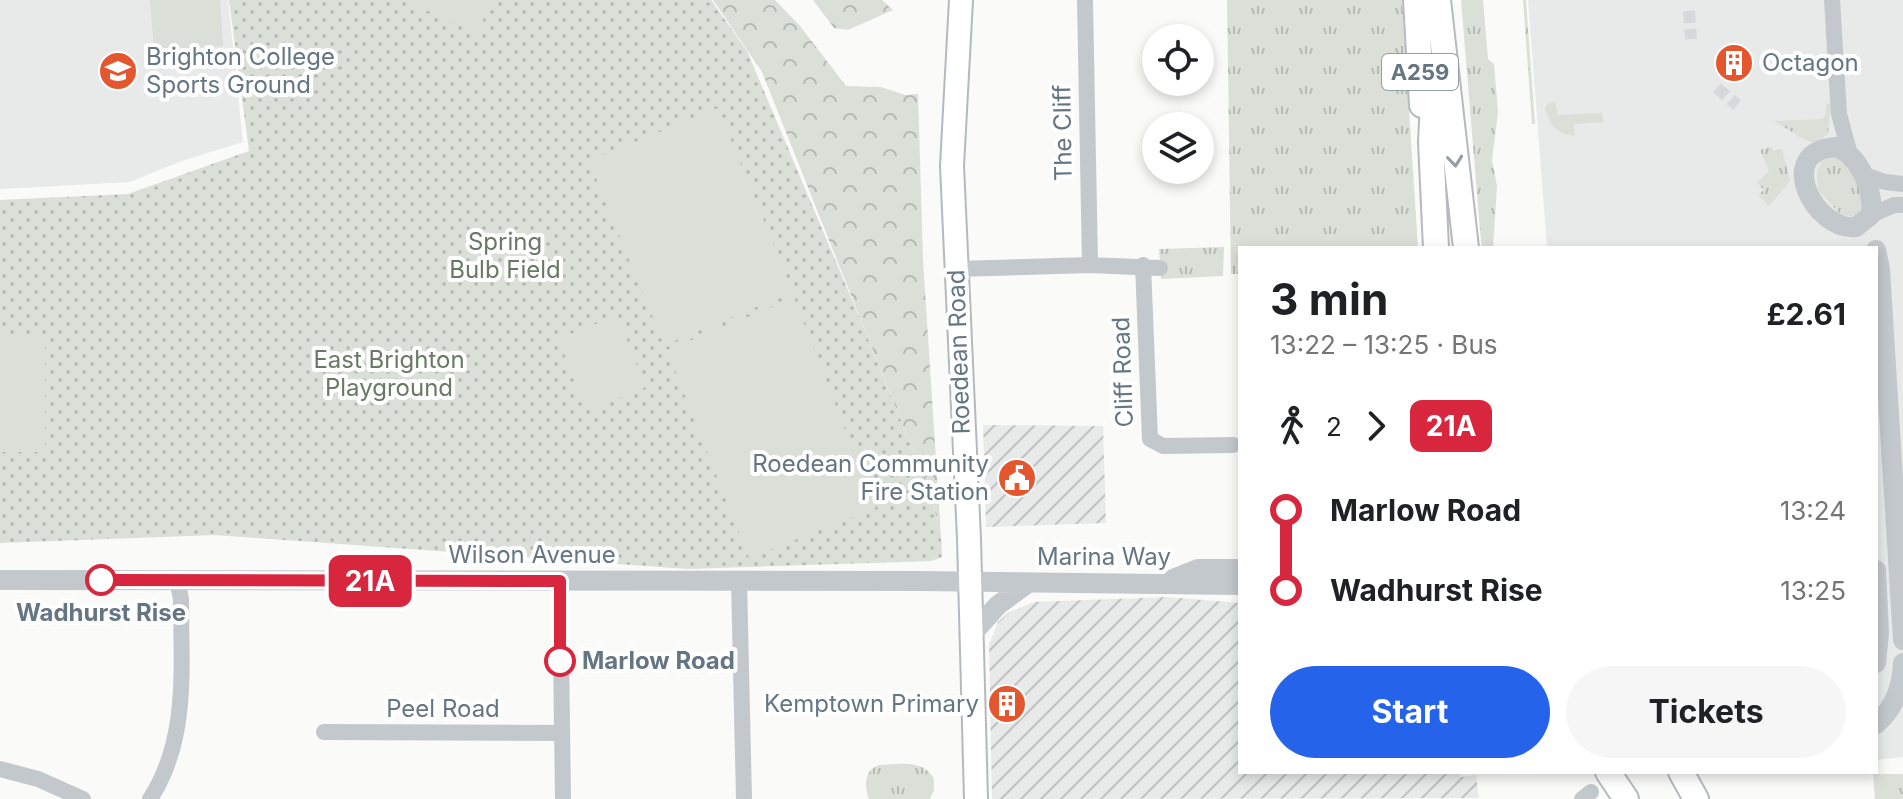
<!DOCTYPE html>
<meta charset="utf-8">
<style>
:root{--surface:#fff;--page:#f6f6f6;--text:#202124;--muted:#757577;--accent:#2563eb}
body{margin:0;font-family:Inter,sans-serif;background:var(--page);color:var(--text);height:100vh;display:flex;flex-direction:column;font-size:30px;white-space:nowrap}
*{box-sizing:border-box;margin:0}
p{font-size:26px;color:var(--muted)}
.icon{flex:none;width:44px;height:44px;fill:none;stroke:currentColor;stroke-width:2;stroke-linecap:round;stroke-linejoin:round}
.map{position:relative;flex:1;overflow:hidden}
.details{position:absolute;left:1238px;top:246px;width:640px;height:528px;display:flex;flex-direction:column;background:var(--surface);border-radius:0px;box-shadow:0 4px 12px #0003}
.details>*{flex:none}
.badge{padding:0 16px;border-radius:12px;font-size:28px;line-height:52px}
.fabs{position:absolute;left:1142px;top:24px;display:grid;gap:16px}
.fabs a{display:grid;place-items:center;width:72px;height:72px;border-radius:50%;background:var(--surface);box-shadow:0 4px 12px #0003;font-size:40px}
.map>.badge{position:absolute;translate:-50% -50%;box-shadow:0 0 0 4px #fff}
.legs{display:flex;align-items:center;gap:12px;height:88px;padding:0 32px;font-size:26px}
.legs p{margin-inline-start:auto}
.head{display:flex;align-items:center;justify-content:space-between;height:136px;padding:0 32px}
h1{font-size:44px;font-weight:700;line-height:60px}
.action{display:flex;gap:16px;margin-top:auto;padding:16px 32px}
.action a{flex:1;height:92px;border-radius:48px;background:var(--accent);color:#fff;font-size:32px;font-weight:700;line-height:92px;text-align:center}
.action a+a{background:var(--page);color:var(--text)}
ul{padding:0 32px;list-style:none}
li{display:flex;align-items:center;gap:28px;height:80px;font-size:30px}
li i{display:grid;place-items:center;width:12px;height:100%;margin:0 10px;background:currentColor}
li i::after{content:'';width:20px;height:20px;margin:-10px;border:6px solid;border-radius:50%;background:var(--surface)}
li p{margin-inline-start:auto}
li:first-child i{background:linear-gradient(#0000 50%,currentColor 0)}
li:last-child i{background:linear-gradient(currentColor 50%,#0000 0)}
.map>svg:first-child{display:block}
.built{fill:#e8e9e9}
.industrial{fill:url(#industrial-furrows)}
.grass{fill:url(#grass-tufts)}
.forest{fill:url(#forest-crowns)}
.park{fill:url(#park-dots)}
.pitch{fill:#dadfd7}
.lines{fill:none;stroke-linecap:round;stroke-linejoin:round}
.pedestrian-tunnel{stroke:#d5d9db;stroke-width:12;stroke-dasharray:12 6;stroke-linecap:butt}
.secondary-casing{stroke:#b3babf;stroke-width:26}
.primary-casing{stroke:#b5babe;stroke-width:28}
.minor{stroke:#c3c8cc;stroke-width:16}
.tertiary{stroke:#c3c8cc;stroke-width:20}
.secondary{stroke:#fff;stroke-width:22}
.primary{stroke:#fff;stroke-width:24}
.oneway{stroke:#939fa8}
.line-1-casing{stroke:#fff;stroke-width:18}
.line-1{stroke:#d7263d;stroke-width:12}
.stop-1-dot{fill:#fff;stroke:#d7263d;stroke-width:4}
.labels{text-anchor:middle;stroke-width:8;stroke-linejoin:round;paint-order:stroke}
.shield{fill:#fff;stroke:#939fa8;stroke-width:2}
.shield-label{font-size:22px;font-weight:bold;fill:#657683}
.poi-label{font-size:24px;fill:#657683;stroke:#fff;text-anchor:start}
.street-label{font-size:24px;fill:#657683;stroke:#fff}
.park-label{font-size:24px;fill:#687a64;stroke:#fff}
.stop-label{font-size:24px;font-weight:bold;fill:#657683;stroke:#fff}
</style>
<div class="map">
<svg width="1903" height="799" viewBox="0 0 1903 799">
<defs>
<pattern id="industrial-furrows" width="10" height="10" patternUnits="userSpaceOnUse" patternTransform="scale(2)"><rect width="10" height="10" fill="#e8e9e9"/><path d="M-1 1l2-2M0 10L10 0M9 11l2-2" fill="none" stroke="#c0c1c2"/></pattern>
<pattern id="grass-tufts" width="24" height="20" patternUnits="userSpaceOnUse" patternTransform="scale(2)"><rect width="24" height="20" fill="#dadfd7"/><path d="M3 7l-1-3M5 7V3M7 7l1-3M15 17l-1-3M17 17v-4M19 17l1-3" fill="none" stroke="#b4b9b4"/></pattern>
<pattern id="forest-crowns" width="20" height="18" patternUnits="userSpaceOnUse" patternTransform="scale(2)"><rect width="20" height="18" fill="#dadfd7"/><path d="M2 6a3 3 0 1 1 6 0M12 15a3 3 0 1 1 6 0" fill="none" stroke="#b4b9b4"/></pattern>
<pattern id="park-dots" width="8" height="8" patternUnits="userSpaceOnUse" patternTransform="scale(2)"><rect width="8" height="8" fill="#dadfd7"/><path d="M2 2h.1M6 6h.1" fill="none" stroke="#b4b9b4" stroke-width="1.8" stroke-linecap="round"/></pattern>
</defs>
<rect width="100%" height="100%" fill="#fafaf8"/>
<path class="built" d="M0,0H228L243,142L179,162L130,182L0,189Z
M1528,0H1903V757L1876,760V248H1547Z"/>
<path class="industrial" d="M983,425L1103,426L1106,523L986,527Z
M1168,597L1240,603V772H1460L1461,777L1476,775L1479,798L992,799L989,645L998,622L1009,612L1034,602Z"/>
<path class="grass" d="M1227,0H1402L1418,248H1240V274H1231Z
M1461,0H1483L1488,59L1494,64L1498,112L1492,160L1497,186L1493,248H1482L1480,230Z
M1523,0H1526L1535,124H1532Z
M1555,102L1558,115L1602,113L1603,122L1574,124L1575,136C1556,134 1549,124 1545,107L1549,103Z
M1831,103L1828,134L1816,143C1800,141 1788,127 1773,121L1822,119L1826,114V104Z
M1771,147L1773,151L1782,149L1790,181L1769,206L1758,195L1764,190L1757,183L1769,171L1760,150Z
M1836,157C1859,166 1860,189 1863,210L1853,217L1840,214L1818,190L1817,172L1822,161Z
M1224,247L1223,276L1161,279L1159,249Z
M879,765C898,764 924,759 934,779V790L930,799H869C864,786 864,770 879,765Z
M1873,774H1903V799H1875Z"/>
<path class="forest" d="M713,0H775L800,26L846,86L881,87L905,95L918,94L923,260L941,536L931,496L762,72Z
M813,0H882L893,10L848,30L834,28Z"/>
<path class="park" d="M229,0H711L747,51L861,321L931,496L941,536L942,557L932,561L687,569L215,535L0,543V200L128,194L249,151Z"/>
<path class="pitch" d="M150,0H220L223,46L154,51Z
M404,0H492L477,33Z
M718,108L793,292L664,345L589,161Z
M794,298L876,508L749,558L667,350Z
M617,315L646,387L585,411L559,339Z
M0,336L45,337V452H0Z"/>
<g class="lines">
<path class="pedestrian-tunnel" d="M1689,11L1691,39
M1717,88L1737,105"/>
<g class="secondary-casing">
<path id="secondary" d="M961,0L952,166L969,539L976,799"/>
</g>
<g class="primary-casing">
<path id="primary" d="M1416,0L1422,105
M1438,0L1466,248
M1434,82L1431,142L1436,248
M1608,772L1626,799
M1681,772L1696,799"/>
</g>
<path class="minor" d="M1085,0L1090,265
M1832,0L1839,114L1851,158
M1862,174L1885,182L1903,184
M1871,215L1894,205H1903
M1143,265L1150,439L1163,446L1233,445
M956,269L1090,265L1160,268
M560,581L563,799
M739,581L744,799
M324,732L561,733
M0,769L38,779L83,799
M150,799C189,739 181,668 181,599L177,580
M1582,799L1591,792"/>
<path class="tertiary" d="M1836,147C1860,155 1874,192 1871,215L1856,227C1815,232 1773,151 1836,147Z
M1876,250L1880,269L1903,640
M1876,570L1879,633L1876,663
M1173,579L1198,569H1240
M0,580L919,581L1240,585
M972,634L998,605L1028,583
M1876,724C1895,708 1902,687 1903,663"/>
<use href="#secondary" class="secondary"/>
<use href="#primary" class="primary"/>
</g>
<defs><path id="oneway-chevron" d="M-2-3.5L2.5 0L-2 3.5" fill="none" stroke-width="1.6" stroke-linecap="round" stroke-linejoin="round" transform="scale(2)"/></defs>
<use class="oneway" href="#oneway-chevron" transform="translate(1455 161) rotate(84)"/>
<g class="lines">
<g class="line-1-casing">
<path id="line-1" d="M101,580L560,581V661"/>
</g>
<use href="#line-1" class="line-1"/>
</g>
<defs>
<g id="building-disc" transform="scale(2)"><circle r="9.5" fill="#e4572e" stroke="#fff"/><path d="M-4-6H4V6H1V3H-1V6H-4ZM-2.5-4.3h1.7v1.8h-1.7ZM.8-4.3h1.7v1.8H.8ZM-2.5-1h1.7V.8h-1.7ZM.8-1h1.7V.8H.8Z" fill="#fff"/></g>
<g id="school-disc" transform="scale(2)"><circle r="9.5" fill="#e4572e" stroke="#fff"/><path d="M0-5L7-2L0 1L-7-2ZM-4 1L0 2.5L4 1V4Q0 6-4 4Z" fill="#fff"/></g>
<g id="civic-disc" transform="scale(2)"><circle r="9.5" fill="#e4572e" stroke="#fff"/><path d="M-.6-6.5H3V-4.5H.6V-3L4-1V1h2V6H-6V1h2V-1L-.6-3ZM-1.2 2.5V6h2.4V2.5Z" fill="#fff"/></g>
</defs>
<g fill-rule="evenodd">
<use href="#building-disc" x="1734" y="63"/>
<use href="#school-disc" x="118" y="71"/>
<use href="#civic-disc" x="1017" y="478"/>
<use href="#building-disc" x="1007" y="704"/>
</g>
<g class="stop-1-dot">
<circle cx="101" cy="580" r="14"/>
<circle cx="560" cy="661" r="14"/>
</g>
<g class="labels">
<rect class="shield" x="1382" y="54" width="76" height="36" rx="6"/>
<g class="shield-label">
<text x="1420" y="80">A259</text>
</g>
<g class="poi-label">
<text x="146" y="65">Brighton College<tspan x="146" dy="28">Sports Ground</tspan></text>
<text x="1762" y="71">Octagon</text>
<text x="989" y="472" text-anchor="end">Roedean Community<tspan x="989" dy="28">Fire Station</tspan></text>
<text x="979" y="712" text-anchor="end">Kemptown Primary</text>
</g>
<g class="street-label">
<text transform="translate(1063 133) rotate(-91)" y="8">The Cliff</text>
<text transform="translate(959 352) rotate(-92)" y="8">Roedean Road</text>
<text transform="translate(1123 372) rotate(-92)" y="8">Cliff Road</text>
<text x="532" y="563">Wilson Avenue</text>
<text x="1104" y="565">Marina Way</text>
<text x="443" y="717">Peel Road</text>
</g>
<g class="park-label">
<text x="505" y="250">Spring<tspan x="505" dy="28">Bulb Field</tspan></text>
<text x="389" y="368">East Brighton<tspan x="389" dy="28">Playground</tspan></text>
</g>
<g class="stop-label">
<text x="101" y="621">Wadhurst Rise</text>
<text x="582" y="669" text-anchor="start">Marlow Road</text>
</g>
</g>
</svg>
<div class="fabs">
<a><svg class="icon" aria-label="locate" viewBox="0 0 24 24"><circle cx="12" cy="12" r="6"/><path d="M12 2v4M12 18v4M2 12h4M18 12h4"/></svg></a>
<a><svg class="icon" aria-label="layers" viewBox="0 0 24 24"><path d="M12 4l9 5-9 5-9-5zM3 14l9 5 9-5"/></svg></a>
</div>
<b class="badge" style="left:370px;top:581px;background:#d7263d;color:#fff">21A</b>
<section class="details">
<div class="head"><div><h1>3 min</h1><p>13:22 – 13:25 · Bus</p></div><b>£2.61</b></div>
<div class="legs"><svg class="icon" aria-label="walk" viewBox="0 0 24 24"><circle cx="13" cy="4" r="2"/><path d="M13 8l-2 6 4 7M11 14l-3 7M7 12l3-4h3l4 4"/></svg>2<svg class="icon" aria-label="forward" viewBox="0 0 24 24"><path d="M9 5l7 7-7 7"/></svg><b class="badge" style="background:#d7263d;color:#fff">21A</b></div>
<ul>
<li><i style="color:#d7263d"></i><b>Marlow Road</b><p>13:24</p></li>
<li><i style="color:#d7263d"></i><b>Wadhurst Rise</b><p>13:25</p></li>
</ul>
<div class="action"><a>Start</a><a>Tickets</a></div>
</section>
</div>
